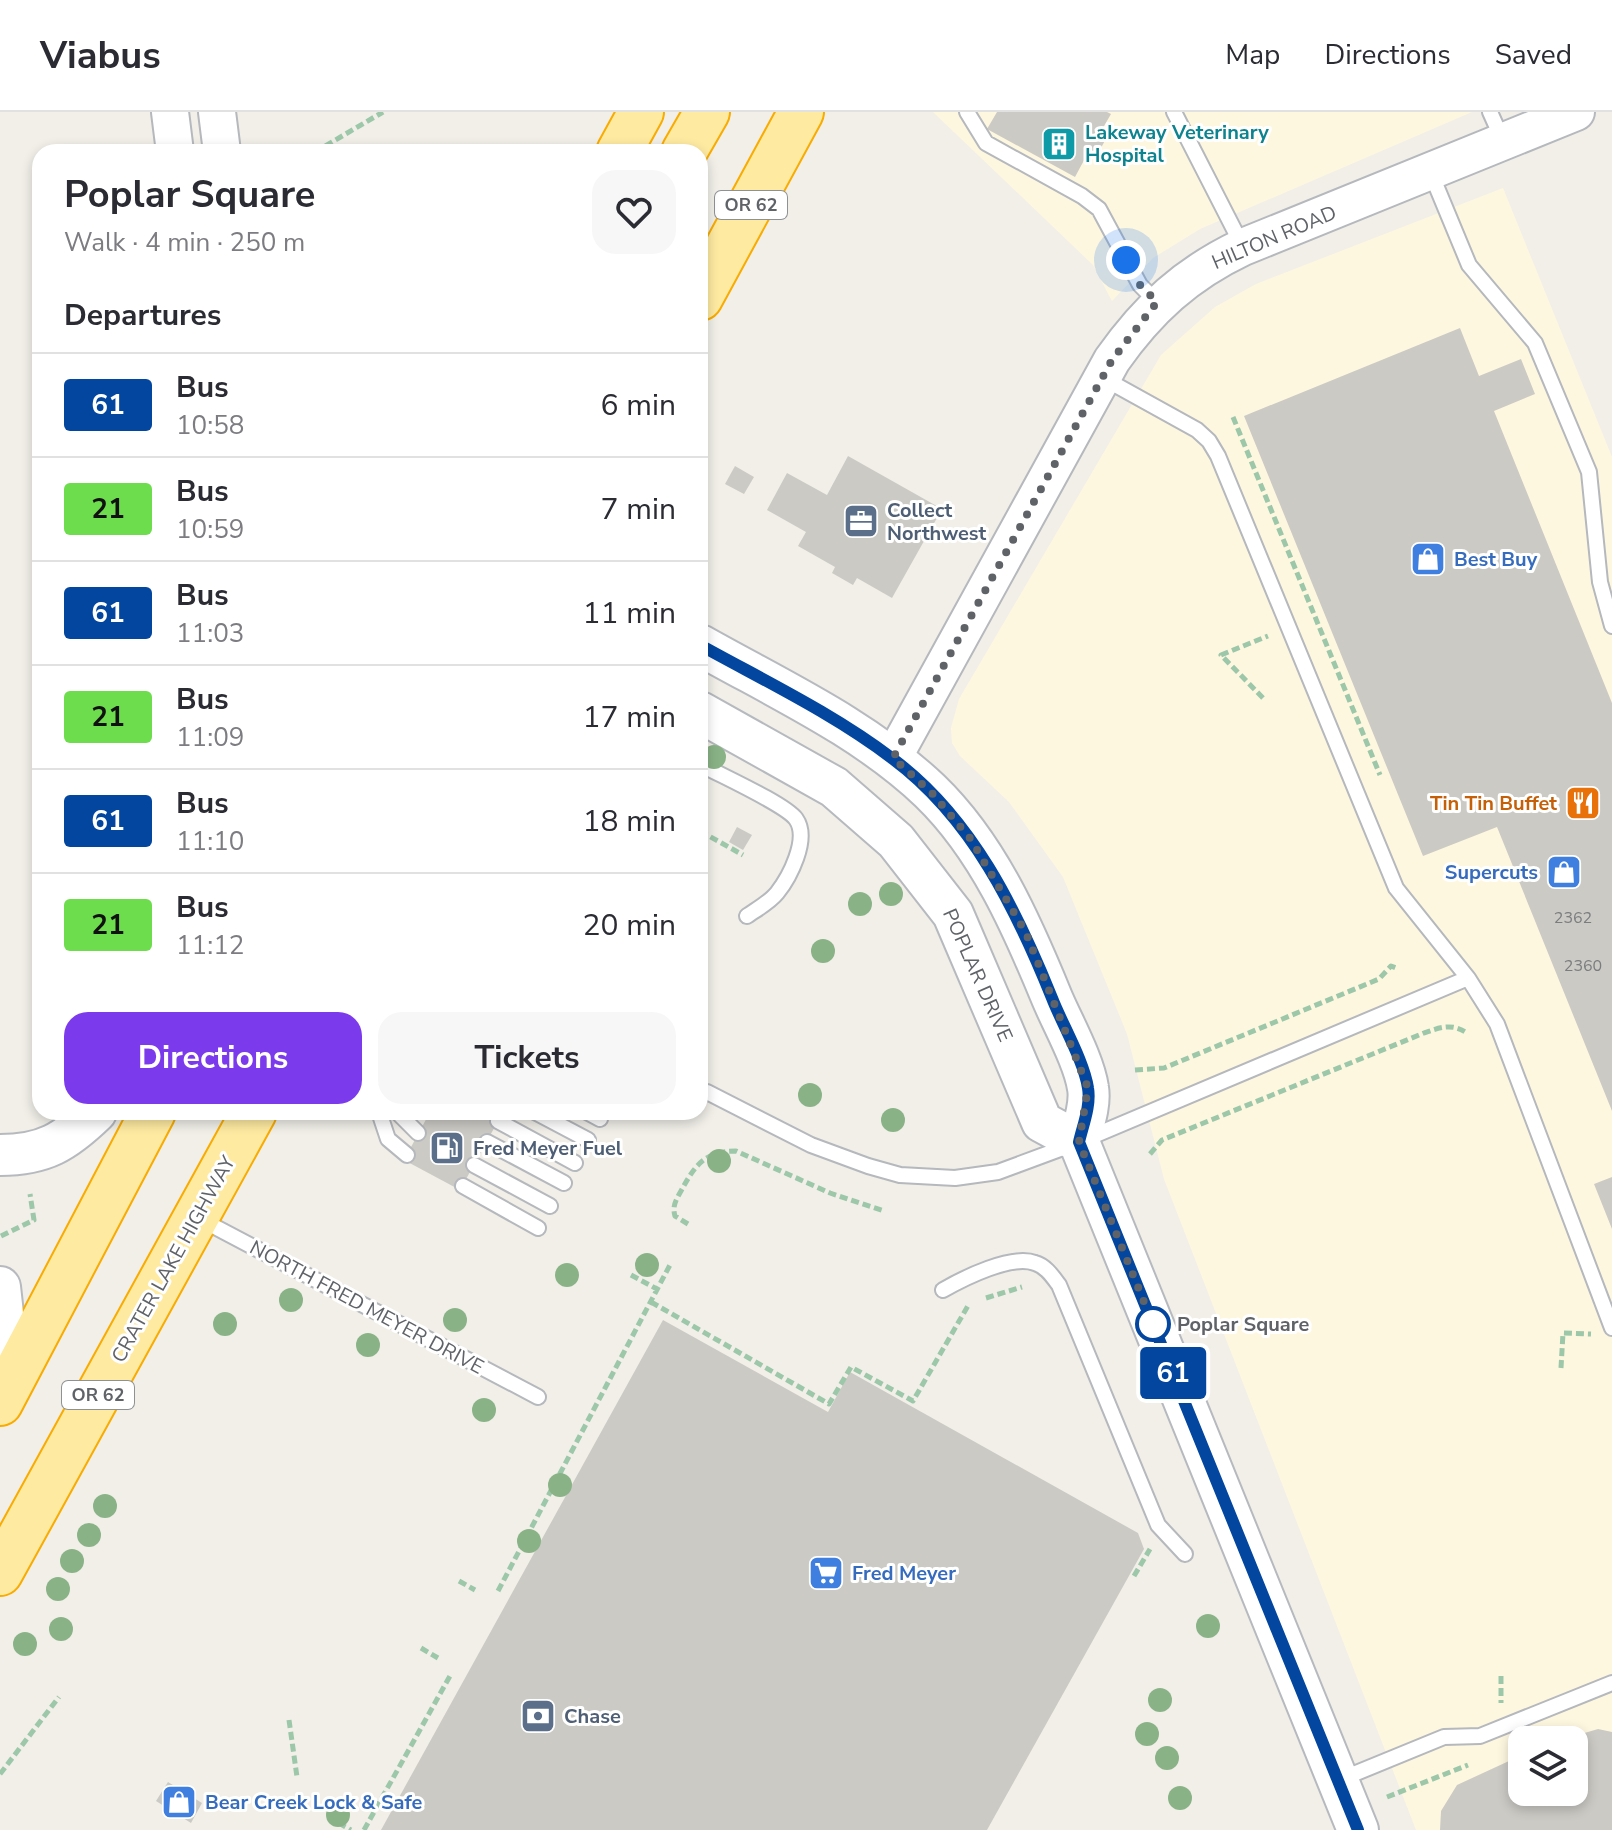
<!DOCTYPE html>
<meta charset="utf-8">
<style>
:root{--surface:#fff;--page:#f7f7f7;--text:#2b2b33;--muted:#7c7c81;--line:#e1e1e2;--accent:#7c3aed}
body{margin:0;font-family:"Nunito Sans",sans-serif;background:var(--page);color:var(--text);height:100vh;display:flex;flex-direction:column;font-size:30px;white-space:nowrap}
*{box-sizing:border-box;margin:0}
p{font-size:26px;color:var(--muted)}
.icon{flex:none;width:44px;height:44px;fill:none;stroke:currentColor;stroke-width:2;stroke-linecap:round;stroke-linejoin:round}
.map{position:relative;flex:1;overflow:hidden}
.drawer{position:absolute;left:32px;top:32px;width:676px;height:976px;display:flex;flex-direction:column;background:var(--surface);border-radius:24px;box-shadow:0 4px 12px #0003}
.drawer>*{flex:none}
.badge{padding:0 16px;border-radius:6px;font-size:28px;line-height:52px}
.controls{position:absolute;left:1508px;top:1614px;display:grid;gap:16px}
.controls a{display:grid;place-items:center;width:80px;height:80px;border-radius:16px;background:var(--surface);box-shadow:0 4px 12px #0003;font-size:40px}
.you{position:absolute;width:40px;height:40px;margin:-20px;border:6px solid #fff;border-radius:50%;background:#1a73e8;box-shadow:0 0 0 12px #1a73e833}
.map>.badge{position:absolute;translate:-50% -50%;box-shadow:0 0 0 4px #fff}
h2{padding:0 32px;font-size:30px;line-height:72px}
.round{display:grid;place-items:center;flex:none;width:84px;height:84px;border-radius:24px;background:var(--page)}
.headline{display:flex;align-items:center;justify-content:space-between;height:136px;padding:0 32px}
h1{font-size:38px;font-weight:700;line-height:60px}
.action{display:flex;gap:16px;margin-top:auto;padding:16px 32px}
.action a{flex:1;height:92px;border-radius:24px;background:var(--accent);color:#fff;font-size:32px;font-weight:700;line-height:92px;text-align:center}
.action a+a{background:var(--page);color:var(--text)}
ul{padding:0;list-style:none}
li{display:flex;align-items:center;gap:24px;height:104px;padding:0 32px;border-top:2px solid var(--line)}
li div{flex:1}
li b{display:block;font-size:30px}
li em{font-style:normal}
li .badge{min-width:88px;font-weight:700;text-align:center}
header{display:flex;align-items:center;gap:48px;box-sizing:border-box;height:112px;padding:0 40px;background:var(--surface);border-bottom:2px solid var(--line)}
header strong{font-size:38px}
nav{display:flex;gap:44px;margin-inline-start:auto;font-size:28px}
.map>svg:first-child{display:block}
.commercial{fill:#fef7e0;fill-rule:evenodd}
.building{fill:#cccac5}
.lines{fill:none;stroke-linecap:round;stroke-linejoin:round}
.service-casing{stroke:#b5b8bc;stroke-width:18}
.tertiary-casing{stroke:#b5b8bc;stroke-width:40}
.secondary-casing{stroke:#b6babf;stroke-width:44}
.trunk-casing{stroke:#f9ab00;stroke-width:48}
.path{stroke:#9cc7a9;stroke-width:5;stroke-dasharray:8 4;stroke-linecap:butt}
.service{stroke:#fff;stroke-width:14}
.tertiary{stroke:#fff;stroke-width:36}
.secondary{stroke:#fff;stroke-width:40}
.trunk{stroke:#feeaa1;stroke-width:44}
.tree{fill:#89b387}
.line-casing{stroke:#fff;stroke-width:18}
.line{stroke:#0246a0;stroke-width:12}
.walk{stroke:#5f6368;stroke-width:8;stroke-dasharray:0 14.4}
.stop-dot{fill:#fff;stroke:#0246a0;stroke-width:4}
.labels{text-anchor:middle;stroke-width:6;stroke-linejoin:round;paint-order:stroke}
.number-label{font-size:16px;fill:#7a7d7f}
.shield{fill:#fff;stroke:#8f9295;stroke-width:2}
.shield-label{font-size:18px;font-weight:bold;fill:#5f6368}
.culture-label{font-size:20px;font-weight:bold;fill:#0d838f;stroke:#fff;text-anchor:start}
.street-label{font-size:20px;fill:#5f6368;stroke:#fff}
.service-label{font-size:20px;font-weight:bold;fill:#4e5e75;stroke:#fff;text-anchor:start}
.shop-label{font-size:20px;font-weight:bold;fill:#366cbe;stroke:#fff;text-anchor:start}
.food-label{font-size:20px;font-weight:bold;fill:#c56008;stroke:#fff;text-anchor:end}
.stop-label{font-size:20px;font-weight:bold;fill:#5f6368;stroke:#fff;text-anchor:start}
</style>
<header>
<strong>Viabus</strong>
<nav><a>Map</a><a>Directions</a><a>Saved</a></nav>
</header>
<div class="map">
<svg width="1612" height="1718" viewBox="0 0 1612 1718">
<rect width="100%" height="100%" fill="#f1efe8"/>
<path class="commercial" d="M933,0H1472L1200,117L1153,146L1112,189L1093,153Z
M1503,76L1612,345V1718H1416L1164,1067L1127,922L1063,765L1009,690L960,644L952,631L951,616L959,587L1161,243L1215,195L1256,172ZM1522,1628H1574V1680H1522Z"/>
<path class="building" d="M997,0H1107L1111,2L1100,21L1107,25L1097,43L1089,39L1075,65L987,17Z
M1460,216L1479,264L1521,247L1535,282L1494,299L1612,591V999L1497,715L1423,744L1244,304Z
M848,344L942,397L892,486L857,466L853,473L832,461L835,455L798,434L806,420L767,398L787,361L827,383Z
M735,354L754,365L744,382L725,372Z
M737,715L752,723L743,738L729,730Z
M430,1000H503L460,1078L404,1048Z
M1612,1065V1117L1594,1072Z
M663,1208L828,1300L850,1260L1138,1421L1144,1437L987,1718H381Z
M1598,1617L1612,1620V1718H1440L1441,1699L1457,1673L1522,1643V1680H1574V1628H1561Z
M168,1670L202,1691L191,1711L156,1689Z"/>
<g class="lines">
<g class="service-casing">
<path id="service" d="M967,0L986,31L1082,84L1099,97L1140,173L1157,190
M1174,0L1243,135
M1490,0L1503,29
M1430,59L1469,153L1535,231L1589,360L1600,470L1612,514
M1103,266L1197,318L1209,329L1218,344L1396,776L1468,866L1497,912L1612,1216
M700,652C720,663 785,692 796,707C810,727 789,766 777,781C770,790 757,797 747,804
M707,980L811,1033L868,1054L900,1063L955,1066L998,1060L1079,1030L1468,866
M379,1000L388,1027L407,1043
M397,1000L418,1021
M535,1000L588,1028
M587,1000L600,1007
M498,1009L575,1051
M487,1030L564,1071
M474,1053L550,1094
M463,1074L538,1116
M200,1107L538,1285
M943,1178C964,1166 1012,1142 1035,1151C1046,1154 1053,1165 1059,1173L1158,1413L1185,1442
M1339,1668L1444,1625L1480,1624L1612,1571"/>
</g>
<g class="tertiary-casing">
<path id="tertiary" d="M170,0L175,40
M217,0L222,40
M893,646L1112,248C1148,197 1186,162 1243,135L1576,0"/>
</g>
<g class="secondary-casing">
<path id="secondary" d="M700,533C778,577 864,616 930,679C988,735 1022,813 1052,886C1063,912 1084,949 1088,976C1091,993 1083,1014 1079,1030L1358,1718
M700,600L834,675L896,729L953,802L1042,1010L1079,1030
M0,1043C44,1043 65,1030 96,1000
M0,1175L5,1220L3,1286"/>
</g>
<g class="trunk-casing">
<path id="trunk" d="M619,40L641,0
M684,40L707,0
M700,186L801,0
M0,1291L153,1000
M0,1461L254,1000"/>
</g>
<path class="path" d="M315,40L383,0
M1233,305L1380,663
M1263,586L1221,543L1268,524
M700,719L743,743
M1135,958L1164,956L1379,867L1391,854L1396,856
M1150,1042L1162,1028L1424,921C1441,915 1452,911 1467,921
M688,1112L675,1104C672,1094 676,1088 681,1079C695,1053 705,1039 736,1039L830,1081L884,1099
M1,1124L34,1108L30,1082
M631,1163L657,1177
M986,1186L1022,1175
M651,1190L829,1292L851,1255L913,1289L969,1192
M1561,1256L1563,1221L1591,1222
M1134,1464L1150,1437
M459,1469L475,1478
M498,1479L671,1151
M421,1536L438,1546
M1501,1564V1591
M289,1608L297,1665
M0,1662L59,1585
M1387,1685L1468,1653
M328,1705L351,1718
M364,1718L450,1564"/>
<use href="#service" class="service"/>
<use href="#tertiary" class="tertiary"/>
<use href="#secondary" class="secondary"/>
<use href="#trunk" class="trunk"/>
</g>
<g class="tree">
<circle cx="714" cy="645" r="12"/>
<circle cx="891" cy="782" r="12"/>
<circle cx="860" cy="792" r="12"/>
<circle cx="823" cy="839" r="12"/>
<circle cx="810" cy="983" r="12"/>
<circle cx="893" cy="1008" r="12"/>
<circle cx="719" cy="1049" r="12"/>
<circle cx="647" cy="1153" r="12"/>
<circle cx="567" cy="1163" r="12"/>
<circle cx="291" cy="1188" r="12"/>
<circle cx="455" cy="1208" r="12"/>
<circle cx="225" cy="1212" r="12"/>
<circle cx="368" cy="1233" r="12"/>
<circle cx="484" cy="1298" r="12"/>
<circle cx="560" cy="1373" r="12"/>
<circle cx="105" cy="1394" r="12"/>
<circle cx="89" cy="1423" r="12"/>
<circle cx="529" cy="1429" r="12"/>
<circle cx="72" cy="1449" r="12"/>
<circle cx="58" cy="1477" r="12"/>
<circle cx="1208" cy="1514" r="12"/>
<circle cx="61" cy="1517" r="12"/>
<circle cx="25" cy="1532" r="12"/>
<circle cx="1160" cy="1588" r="12"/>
<circle cx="1147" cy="1622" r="12"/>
<circle cx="1167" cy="1646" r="12"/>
<circle cx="1180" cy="1686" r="12"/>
<circle cx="338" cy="1703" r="12"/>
</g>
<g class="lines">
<g class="line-casing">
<path id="line" d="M700,533C765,569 834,602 893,647C972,706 1016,797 1052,886C1062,912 1084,949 1088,976C1091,993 1083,1013 1079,1030L1358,1718"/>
</g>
<use href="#line" class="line"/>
<path class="walk" d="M1126,148L1140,173L1157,190L1112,248L893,646L932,681L970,726L1026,821L1088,976L1079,1030L1153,1212"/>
</g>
<defs>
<g id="building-square" transform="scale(1.8)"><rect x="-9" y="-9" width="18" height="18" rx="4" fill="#0f9aa8" stroke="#fff"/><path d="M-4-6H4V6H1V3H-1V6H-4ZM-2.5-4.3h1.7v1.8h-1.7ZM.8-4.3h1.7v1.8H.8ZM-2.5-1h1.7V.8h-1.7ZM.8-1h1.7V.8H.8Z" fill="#fff"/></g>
<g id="office-square" transform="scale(1.8)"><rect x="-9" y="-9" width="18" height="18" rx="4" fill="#5c6f8a" stroke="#fff"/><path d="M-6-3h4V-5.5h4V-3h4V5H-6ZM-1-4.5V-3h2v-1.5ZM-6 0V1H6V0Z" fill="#fff"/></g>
<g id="shop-square" transform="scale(1.8)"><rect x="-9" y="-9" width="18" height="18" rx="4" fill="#3f7fe0" stroke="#fff"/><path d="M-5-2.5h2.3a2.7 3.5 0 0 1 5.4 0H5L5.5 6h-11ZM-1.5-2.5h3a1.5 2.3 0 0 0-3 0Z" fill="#fff"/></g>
<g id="restaurant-square" transform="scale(1.8)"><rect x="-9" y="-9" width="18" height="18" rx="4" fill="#e8710a" stroke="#fff"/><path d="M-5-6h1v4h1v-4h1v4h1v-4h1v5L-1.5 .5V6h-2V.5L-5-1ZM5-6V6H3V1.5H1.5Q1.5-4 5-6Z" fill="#fff"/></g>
<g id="fuel-square" transform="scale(1.8)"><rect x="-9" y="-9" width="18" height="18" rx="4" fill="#5c6f8a" stroke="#fff"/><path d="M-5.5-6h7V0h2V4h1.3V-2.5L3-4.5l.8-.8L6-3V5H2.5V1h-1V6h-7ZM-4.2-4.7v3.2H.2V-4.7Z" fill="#fff"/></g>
<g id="supermarket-square" transform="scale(1.8)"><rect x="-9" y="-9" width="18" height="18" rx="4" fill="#3f7fe0" stroke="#fff"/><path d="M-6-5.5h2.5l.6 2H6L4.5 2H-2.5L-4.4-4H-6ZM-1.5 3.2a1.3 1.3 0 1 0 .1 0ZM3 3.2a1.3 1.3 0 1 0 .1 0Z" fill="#fff"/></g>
<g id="bank-square" transform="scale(1.8)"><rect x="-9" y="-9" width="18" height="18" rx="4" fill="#5c6f8a" stroke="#fff"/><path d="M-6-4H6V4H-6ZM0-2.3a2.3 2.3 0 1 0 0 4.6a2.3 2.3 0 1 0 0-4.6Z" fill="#fff"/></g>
</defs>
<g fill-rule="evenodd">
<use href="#building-square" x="1059" y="32"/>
<use href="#office-square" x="861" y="409"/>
<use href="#shop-square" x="1428" y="447"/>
<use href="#restaurant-square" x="1583" y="691"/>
<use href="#shop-square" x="1564" y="760"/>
<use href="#fuel-square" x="447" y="1036"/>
<use href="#supermarket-square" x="826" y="1461"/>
<use href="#bank-square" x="538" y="1604"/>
<use href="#shop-square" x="179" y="1690"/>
</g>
<circle class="stop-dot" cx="1153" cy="1212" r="16"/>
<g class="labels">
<g class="number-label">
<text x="1573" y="811">2362</text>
<text x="1583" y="859">2360</text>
</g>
<g class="shield">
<rect x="715" y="79" width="72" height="28" rx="6"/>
<rect x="62" y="1269" width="72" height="28" rx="6"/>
</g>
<g class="shield-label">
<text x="751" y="99">OR 62</text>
<text x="98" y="1289">OR 62</text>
</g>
<g class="culture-label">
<text x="1085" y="27">Lakeway Veterinary<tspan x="1085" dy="23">Hospital</tspan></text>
</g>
<g class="street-label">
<text transform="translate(1274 125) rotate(-23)" y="7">HILTON ROAD</text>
<text transform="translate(978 863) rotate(66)" y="7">POPLAR DRIVE</text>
<text transform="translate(173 1147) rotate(-61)" y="7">CRATER LAKE HIGHWAY</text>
<text transform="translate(367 1195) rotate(28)" y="7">NORTH FRED MEYER DRIVE</text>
</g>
<g class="service-label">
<text x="887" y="405">Collect<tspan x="887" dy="23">Northwest</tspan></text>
<text x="473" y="1043">Fred Meyer Fuel</text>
<text x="564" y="1611">Chase</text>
</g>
<g class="shop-label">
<text x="1454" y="454">Best Buy</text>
<text x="1538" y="767" text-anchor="end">Supercuts</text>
<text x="852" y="1468">Fred Meyer</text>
<text x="205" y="1697">Bear Creek Lock &amp; Safe</text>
</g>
<g class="food-label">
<text x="1557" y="698">Tin Tin Buffet</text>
</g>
<g class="stop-label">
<text x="1177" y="1219">Poplar Square</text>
</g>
</g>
</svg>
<div class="controls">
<a><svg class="icon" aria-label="layers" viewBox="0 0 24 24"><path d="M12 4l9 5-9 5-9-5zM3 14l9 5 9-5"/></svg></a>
</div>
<div class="you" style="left:1126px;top:148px"></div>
<b class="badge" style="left:1173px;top:1261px;background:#0246a0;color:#fff">61</b>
<section class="drawer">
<div class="headline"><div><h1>Poplar Square</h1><p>Walk · 4 min · 250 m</p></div><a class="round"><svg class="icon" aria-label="heart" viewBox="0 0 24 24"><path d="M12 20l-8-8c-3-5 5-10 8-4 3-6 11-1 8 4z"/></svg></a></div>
<h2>Departures</h2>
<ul>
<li><span class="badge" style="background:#0246a0;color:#fff">61</span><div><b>Bus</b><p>10:58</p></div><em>6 min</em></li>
<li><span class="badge" style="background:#6ddd4e;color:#111">21</span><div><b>Bus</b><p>10:59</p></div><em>7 min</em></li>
<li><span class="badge" style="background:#0246a0;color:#fff">61</span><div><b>Bus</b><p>11:03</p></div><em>11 min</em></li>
<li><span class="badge" style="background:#6ddd4e;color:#111">21</span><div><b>Bus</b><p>11:09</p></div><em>17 min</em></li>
<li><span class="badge" style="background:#0246a0;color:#fff">61</span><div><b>Bus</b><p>11:10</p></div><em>18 min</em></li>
<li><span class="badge" style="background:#6ddd4e;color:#111">21</span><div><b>Bus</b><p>11:12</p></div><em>20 min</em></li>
</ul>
<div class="action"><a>Directions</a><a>Tickets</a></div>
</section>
</div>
